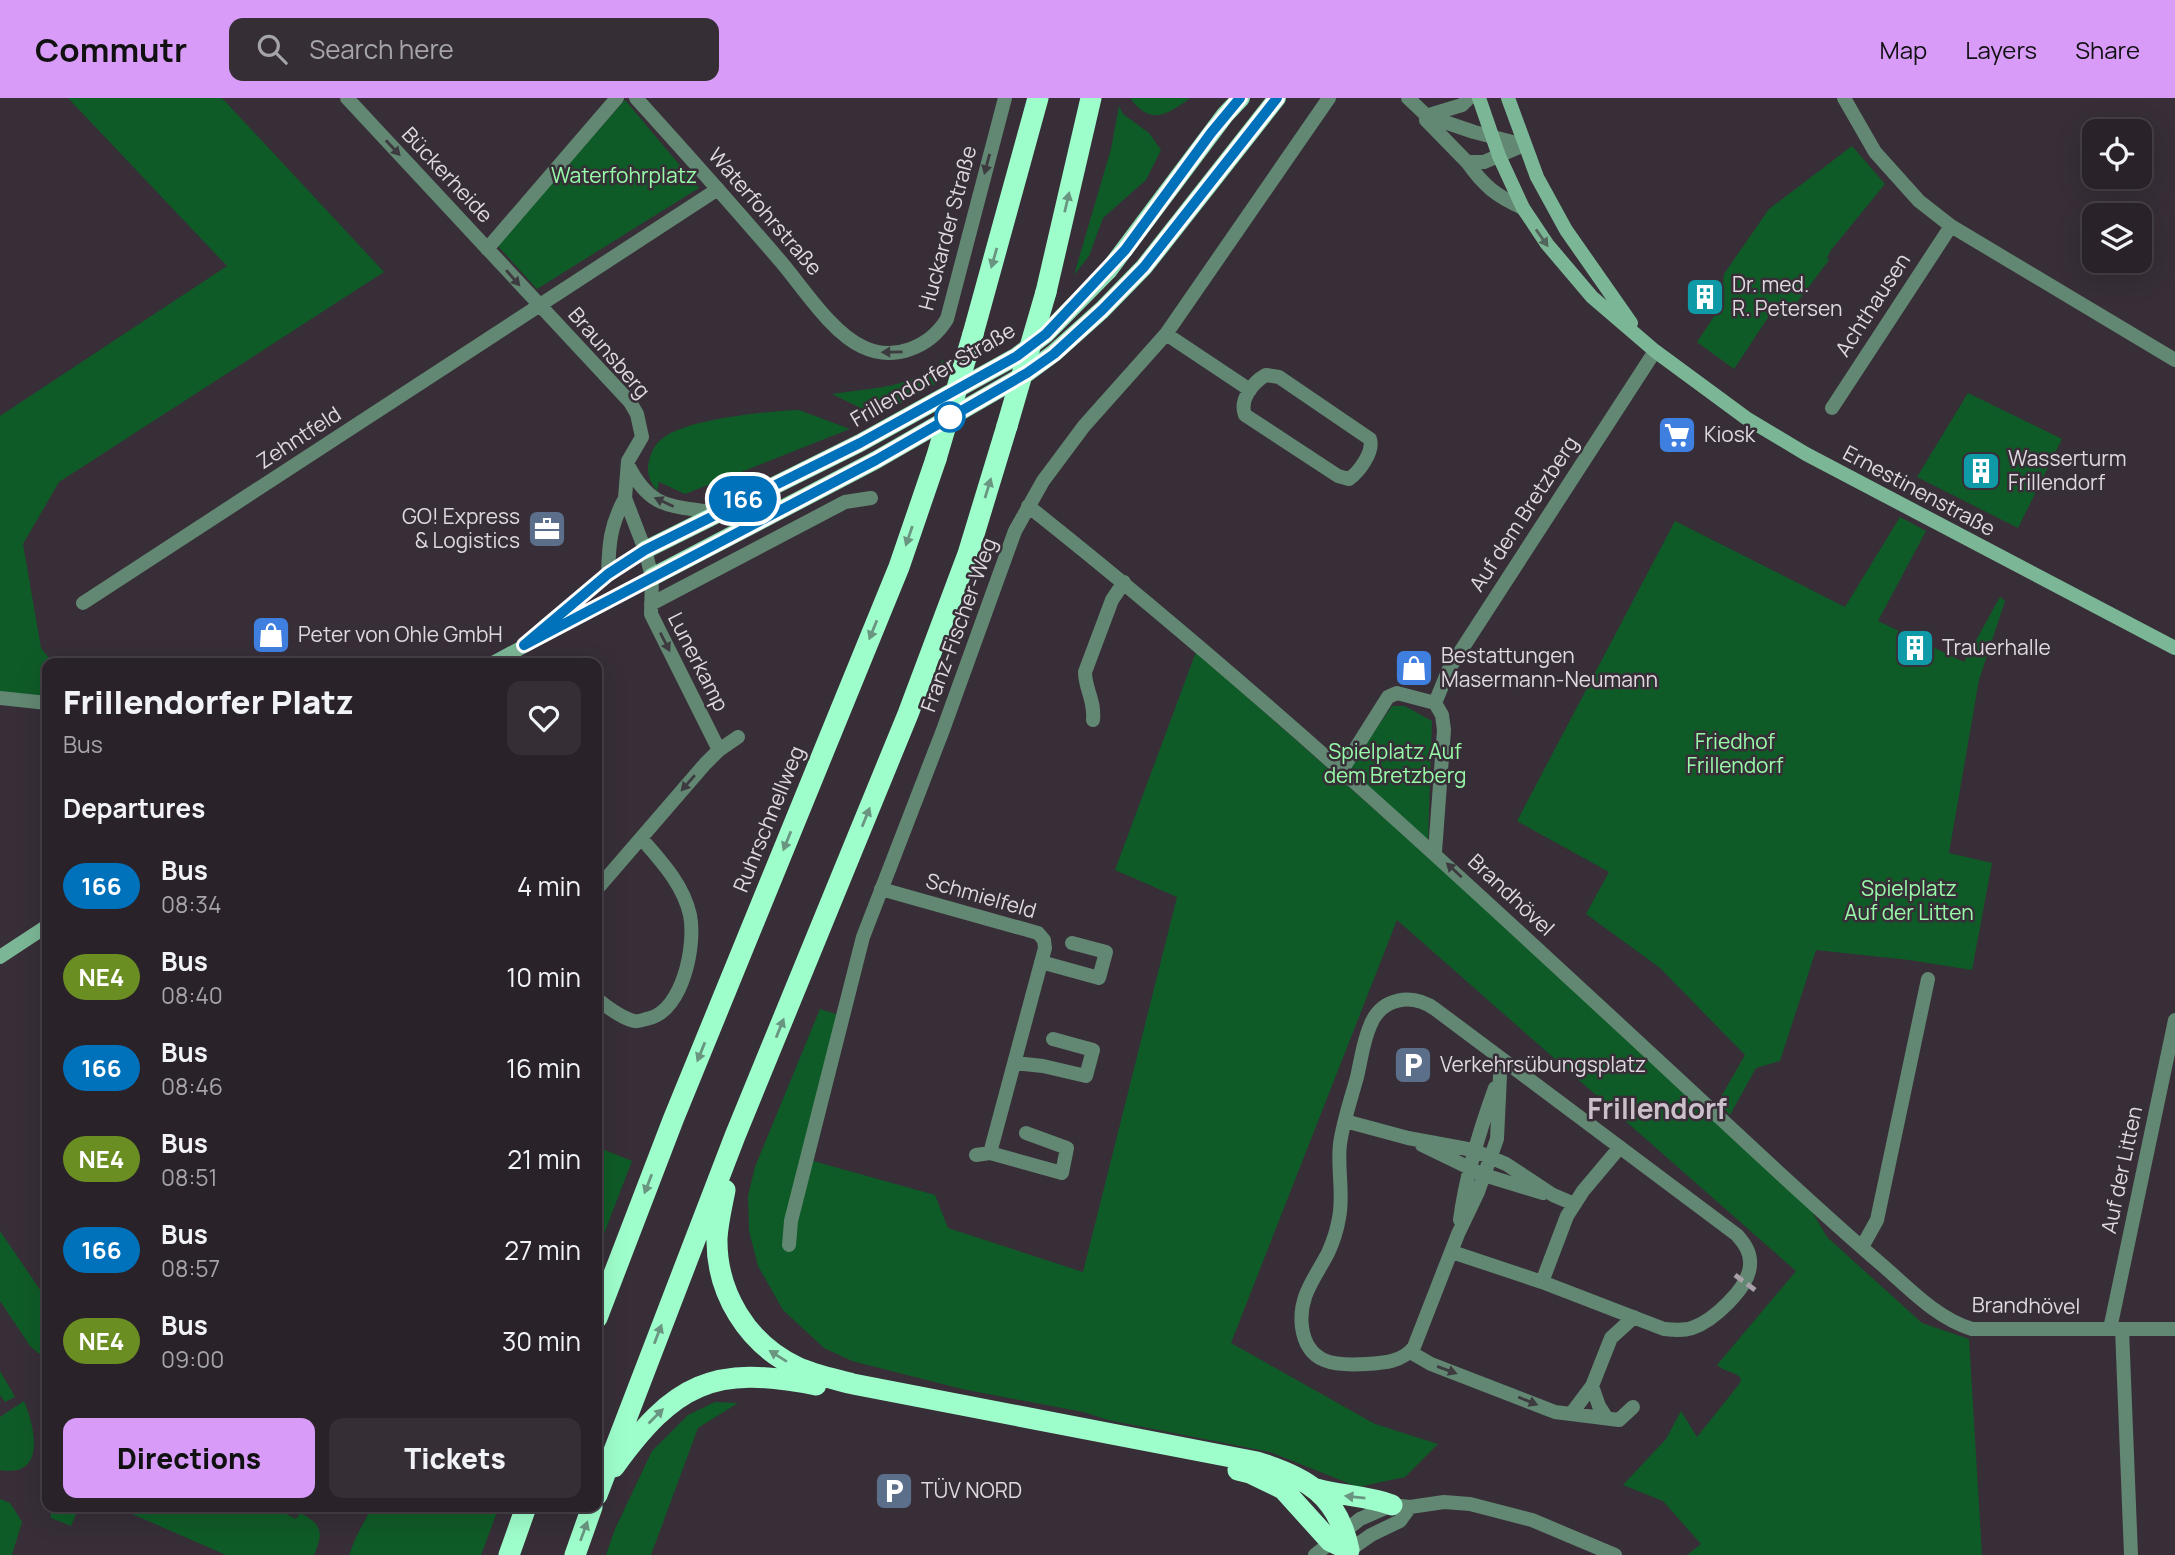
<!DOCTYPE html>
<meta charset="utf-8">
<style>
:root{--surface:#292229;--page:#352f35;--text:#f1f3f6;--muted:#a5a4a8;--line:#453f46;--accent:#d89bf8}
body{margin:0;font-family:Manrope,sans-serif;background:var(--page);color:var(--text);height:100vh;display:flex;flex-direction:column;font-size:26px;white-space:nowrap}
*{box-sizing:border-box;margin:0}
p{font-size:23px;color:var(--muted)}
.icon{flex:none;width:38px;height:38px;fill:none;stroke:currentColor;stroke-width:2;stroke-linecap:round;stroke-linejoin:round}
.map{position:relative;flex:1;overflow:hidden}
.side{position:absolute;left:42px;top:560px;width:560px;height:854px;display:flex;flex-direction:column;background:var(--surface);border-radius:14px;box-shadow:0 7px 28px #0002,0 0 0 2px var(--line)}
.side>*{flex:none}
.badge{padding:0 14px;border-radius:23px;font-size:24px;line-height:46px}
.controls{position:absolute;left:2082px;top:21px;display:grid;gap:14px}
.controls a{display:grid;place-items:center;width:70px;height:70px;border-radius:14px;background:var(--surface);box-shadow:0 7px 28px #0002,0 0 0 2px var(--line);font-size:35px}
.map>.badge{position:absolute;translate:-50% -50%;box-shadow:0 0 0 4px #fff}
h2{padding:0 21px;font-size:26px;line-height:63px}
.round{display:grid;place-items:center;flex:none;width:74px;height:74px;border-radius:14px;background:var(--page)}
.headline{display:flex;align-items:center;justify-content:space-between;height:119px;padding:0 21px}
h1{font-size:33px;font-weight:800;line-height:52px}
.primary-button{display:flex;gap:14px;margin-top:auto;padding:14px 21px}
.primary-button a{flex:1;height:80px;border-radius:14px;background:var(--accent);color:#111;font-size:28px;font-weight:800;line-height:80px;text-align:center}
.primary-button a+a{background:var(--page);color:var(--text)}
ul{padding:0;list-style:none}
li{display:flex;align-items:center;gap:21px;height:91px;padding:0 21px}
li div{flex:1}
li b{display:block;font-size:26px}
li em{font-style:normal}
li .badge{min-width:77px;font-weight:700;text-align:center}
header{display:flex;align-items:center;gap:42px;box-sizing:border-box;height:98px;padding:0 35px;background:var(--accent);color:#111}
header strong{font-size:33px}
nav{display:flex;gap:38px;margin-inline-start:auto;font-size:24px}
.search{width:490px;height:63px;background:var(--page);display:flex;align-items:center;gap:18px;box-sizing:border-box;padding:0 24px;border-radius:14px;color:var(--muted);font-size:26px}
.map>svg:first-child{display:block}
.green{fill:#0f5b27}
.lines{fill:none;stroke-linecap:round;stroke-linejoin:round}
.minor{stroke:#628772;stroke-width:14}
.tertiary{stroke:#628772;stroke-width:14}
.secondary{stroke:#7bb796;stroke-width:14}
.primary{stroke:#8edcb2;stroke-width:18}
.motorway{stroke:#9efecb;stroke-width:21}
.rail{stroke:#a7a0a7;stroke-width:5;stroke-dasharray:10 5;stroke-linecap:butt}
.motorway-bridge{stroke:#9efecb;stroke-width:21}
.oneway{fill:#3d3b40}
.oneway2{fill:#6a9681}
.oneway3{fill:#52655d}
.line-casing{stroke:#fff;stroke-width:16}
.line{stroke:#0072bc;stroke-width:10}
.stop-dot{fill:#fff;stroke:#0072bc;stroke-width:3.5}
.labels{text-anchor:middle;stroke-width:5;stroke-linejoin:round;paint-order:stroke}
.street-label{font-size:21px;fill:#dfd9df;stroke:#372e37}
.park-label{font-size:21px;fill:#98fbaa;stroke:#372e37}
.poi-label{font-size:21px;fill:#dfd9df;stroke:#372e37;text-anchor:start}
.district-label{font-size:28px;font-weight:bold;fill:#ccc0cc;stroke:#372e37}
</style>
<header>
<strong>Commutr</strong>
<div class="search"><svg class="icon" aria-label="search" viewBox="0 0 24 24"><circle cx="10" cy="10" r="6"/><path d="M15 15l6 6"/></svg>Search here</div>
<nav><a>Map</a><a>Layers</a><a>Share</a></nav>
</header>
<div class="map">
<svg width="2175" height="1457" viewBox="0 0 2175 1457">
<rect width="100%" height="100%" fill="#372e37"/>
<path class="green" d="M68,0H222L384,174L59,384L23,446L41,550L53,565H47V604L0,599V318L227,168Z
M1130,0H1190C1167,17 1151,28 1130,0Z
M625,2L699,90L537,191L497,147Z
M1119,8L1123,16L1149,35L1161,52L1146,82L1103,120L1089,158L1074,177L1111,51Z
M1852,48L1885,86L1831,152L1827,160L1829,162L1786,219L1769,218L1734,271L1697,244L1721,208L1724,176L1769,111Z
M944,261L936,286L877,318L832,296C870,290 917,290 944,261Z
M1968,295L2062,341L2018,430L1917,379Z
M799,312L850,331L685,396L659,384L657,393C650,384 646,374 649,363C651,354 655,346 663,340C687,321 768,313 799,312Z
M1900,419L1926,433L1878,523L1964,564L2000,499L2005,503L1979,582L1949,755L1992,765L1972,872L1909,862L1816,852L1780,963L1756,970L1730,1017L1718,1004L1745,957L1660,870L1586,816L1609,774L1517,723L1675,423L1845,509Z
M1196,554L1443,772L1810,1110L1827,1139L1922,1225L1969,1241L1982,1457H1687L1701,1446L1663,1403L1623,1387L1666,1341L1681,1313L1697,1339L1740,1285L1741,1280C1734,1273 1724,1274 1717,1267L1796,1173L1397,822L1231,1245L1375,1326L1438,1346L1405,1379L1358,1389L1270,1354L1108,1322L1083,1314L962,1291L852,1263L824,1250L783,1212L758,1168L749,1133L748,1098L755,1069L820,911L839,917L806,1061L935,1097L948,1130L1083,1174L1177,799L1115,772Z
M1392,608H1405L1432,623L1428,745L1347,673Z
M597,1049L632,1063L597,1154Z
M0,1133L47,1202V1257L38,1255L30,1248L0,1203Z
M0,1273L15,1299L5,1304L0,1297Z
M24,1303C35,1329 47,1380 0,1372V1319Z
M715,1304L738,1305L698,1330L651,1457H606L615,1431L652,1353L688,1317Z
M0,1401L10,1405L22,1424L12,1457H0Z
M50,1409H79L71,1428L51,1420Z
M116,1409H272L296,1421L300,1415C322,1426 324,1434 314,1457H226Z
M372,1409H499L481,1457H349L356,1439Z"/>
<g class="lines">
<path class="minor" d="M347,0L630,304L637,316L642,339L628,363L625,400L645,452L652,479L651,516L719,652
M636,0C685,54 734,109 782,165C804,191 832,235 863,249C894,264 930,249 947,221L1005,0
M1408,0L1427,18L1426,22L1467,64H1484L1524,47
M1844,0L1875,54L1919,103L1951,128L2175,262
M1429,17L1462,7L1469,0
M1427,18L1474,34L1524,47
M1467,64C1484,88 1496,98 1523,110
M487,151L617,0
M1166,236L1250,292
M1266,277L1279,279L1370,341C1374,354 1359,374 1349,381L1338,378L1245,317C1239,302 1253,284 1266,277Z
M1832,310L1951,128
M628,367C651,413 673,407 716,415
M1028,408C1254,587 1465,783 1676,979C1744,1042 1811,1106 1881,1166C1909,1190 1936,1220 1972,1231H2175
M608,476C609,445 610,428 625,400
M83,505L718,91
M651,506L845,404L871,400
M0,600L47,605
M1093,622C1095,602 1085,591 1085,574L1112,502L1124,484
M1342,672L1388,599L1397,595L1435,605
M1435,754L1444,632L1442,617L1435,605L1449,571L1655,253
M597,791L705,666L719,652L738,639
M881,791L1038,835L1044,842L1045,850L990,1055L976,1057
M1041,864L1099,880L1106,854L1072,845
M597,901C607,909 621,920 634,923C639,924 645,921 650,920C683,911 696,847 690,817C683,786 661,763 641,740
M1015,965L1043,968L1086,978L1093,952L1053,941
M1345,1023L1408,1040L1473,1052L1506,1066L1553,1097L1574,1106
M1422,1047L1484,1077L1543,1095
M990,1055L1062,1075L1067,1050L1026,1035
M1460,1122C1466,1076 1479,1034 1495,990
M789,1147L791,1123L863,839L943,632L1015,433L1043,383L1084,328L1166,236L1329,0
M1862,1149L1877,1122L1928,881
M1452,1154L1542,1184L1664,1231C1674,1232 1683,1233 1692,1230C1713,1223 1749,1190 1750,1167C1751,1155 1745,1146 1737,1137L1435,911C1412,895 1381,899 1370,928C1363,944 1361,962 1357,979C1351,1001 1343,1024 1340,1046C1337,1071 1344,1095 1339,1120C1337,1132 1333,1144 1328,1155C1315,1180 1298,1199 1302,1229C1307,1266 1335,1268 1366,1266C1384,1265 1402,1264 1414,1249L1458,1136L1478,1094L1497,1041L1500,978
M1542,1184L1567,1118L1583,1093L1620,1049
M2110,1231L2175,922
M2122,1231L2131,1457
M1410,1254L1431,1266L1555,1314L1619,1322L1633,1309
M1592,1288L1599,1308L1606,1319
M1571,1316L1592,1288L1611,1240L1634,1219"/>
<path class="tertiary" d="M1344,1456L1371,1437L1400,1423L1410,1409
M1315,1457L1360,1421L1392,1407L1410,1409L1444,1404L1470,1406L1532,1422L1615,1457"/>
<path class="secondary" d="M1479,0L1499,58L1523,110L1547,146L1592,199L1655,253L1746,320L1806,356L2175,550
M1508,0L1537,79L1566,132L1631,225
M543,530L608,476L645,452
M493,565L652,479
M0,859L47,828"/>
<path class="primary" d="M645,452L860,345L1017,258L1046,236L1108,173L1225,17L1241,0
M652,479L876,362L1027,275L1054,255L1102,212L1144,169L1277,0"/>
<path class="motorway" d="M1046,194L1091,0
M973,236L1038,0
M725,1092C722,1108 718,1124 717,1140C716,1194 747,1246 797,1269C814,1277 835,1281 853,1286L1257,1364C1306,1379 1338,1397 1349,1452
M597,1220L673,1022L899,469L936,361
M614,1369C674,1286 713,1266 816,1287
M1238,1372L1250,1375L1283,1391L1330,1443L1349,1452
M1317,1391C1342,1398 1368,1398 1392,1407
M597,1397L735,1038L908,616L968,456L1007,328
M509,1457L526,1409
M575,1457L592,1409"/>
<path class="rail" d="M1735,1177L1759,1195"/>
<path class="motorway-bridge" d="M1007,328L1046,194
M936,361L973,236"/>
</g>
<defs><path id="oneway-solid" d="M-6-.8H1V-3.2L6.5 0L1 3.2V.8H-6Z" transform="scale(1.75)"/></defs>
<g class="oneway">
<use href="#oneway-solid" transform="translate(393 50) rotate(47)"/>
<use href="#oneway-solid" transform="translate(987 66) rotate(105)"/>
<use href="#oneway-solid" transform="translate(513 180) rotate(49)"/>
<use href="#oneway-solid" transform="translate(892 254) rotate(179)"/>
<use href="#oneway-solid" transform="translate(664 404) rotate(-155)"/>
<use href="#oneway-solid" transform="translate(665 544) rotate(63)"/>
<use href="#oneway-solid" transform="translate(688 685) rotate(131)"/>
<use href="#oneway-solid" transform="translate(1454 772) rotate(-137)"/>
<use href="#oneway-solid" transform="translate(1447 1272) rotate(20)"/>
<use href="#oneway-solid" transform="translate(1528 1303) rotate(22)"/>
</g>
<g class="oneway2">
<use href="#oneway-solid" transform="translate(1067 104) rotate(-77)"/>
<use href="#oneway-solid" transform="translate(994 160) rotate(106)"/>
<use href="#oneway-solid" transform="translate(988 390) rotate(-73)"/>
<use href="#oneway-solid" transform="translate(909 438) rotate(109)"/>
<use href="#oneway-solid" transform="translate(873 532) rotate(112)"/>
<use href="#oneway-solid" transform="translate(866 719) rotate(-68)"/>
<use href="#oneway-solid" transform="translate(787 743) rotate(112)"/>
<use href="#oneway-solid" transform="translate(780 930) rotate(-68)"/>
<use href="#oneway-solid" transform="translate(701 954) rotate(112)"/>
<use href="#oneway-solid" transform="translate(648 1086) rotate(111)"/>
<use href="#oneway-solid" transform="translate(658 1236) rotate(-69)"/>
<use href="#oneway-solid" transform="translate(778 1258) rotate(-148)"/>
<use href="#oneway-solid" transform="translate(656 1318) rotate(-45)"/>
<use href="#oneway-solid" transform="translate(1355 1399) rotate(-174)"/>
<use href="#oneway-solid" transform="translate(584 1433) rotate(-70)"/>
</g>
<use class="oneway3" href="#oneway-solid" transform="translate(1542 140) rotate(55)"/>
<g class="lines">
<g class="line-casing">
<path id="line" d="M1240,0L1211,35L1125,152L1046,236L1017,258L860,345L645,452L608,476L524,547L876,362L1027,275L1054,256L1102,212L1144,169L1277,0"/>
</g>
<use href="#line" class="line"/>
</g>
<defs>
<g id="building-square" transform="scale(2.0125)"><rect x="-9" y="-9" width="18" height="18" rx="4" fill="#0f9aa8" stroke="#372e37"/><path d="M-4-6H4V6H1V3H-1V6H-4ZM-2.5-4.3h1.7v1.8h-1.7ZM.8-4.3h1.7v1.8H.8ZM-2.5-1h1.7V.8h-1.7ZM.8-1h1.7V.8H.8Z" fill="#fff"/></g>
<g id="supermarket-square" transform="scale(2.0125)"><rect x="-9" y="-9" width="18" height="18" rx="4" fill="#3f7fe0" stroke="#372e37"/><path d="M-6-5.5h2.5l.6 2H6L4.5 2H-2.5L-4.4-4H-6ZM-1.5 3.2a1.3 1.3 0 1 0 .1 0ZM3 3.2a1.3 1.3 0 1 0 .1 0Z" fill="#fff"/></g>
<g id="office-square" transform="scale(2.0125)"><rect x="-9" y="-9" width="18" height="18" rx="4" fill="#5c6f8a" stroke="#372e37"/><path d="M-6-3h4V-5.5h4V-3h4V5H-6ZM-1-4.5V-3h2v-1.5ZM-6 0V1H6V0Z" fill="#fff"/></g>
<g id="shop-square" transform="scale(2.0125)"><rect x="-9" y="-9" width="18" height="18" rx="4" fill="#3f7fe0" stroke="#372e37"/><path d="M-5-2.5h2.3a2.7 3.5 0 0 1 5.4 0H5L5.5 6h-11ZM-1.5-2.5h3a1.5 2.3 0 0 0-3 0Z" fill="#fff"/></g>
<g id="parking-square" transform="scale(2.0125)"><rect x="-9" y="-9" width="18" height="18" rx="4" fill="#5c6f8a" stroke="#372e37"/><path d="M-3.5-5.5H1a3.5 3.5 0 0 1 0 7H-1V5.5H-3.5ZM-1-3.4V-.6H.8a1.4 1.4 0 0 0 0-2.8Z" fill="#fff"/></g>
</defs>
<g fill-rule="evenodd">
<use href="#building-square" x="1705" y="199"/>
<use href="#supermarket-square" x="1677" y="337"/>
<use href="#building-square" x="1981" y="373"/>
<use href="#office-square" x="547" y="431"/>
<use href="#shop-square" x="271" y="537"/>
<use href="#building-square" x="1915" y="550"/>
<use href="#shop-square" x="1414" y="570"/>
<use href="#parking-square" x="1413" y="967"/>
<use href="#parking-square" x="894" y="1393"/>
</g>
<circle class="stop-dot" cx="950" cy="319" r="14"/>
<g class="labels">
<g class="street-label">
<text transform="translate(447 77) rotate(47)" y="7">Bückerheide</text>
<text transform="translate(765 114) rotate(49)" y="7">Waterfohrstraße</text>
<text transform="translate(948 130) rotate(-75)" y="7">Huckarder Straße</text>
<text transform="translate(1873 207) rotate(-57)" y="7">Achthausen</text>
<text transform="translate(609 255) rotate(49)" y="7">Braunsberg</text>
<text transform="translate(933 277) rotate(-30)" y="7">Frillendorfer Straße</text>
<text transform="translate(299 340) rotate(-33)" y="7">Zehntfeld</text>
<text transform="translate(1919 393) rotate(28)" y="7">Ernestinenstraße</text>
<text transform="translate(1524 416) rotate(-57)" y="7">Auf dem Bretzberg</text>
<text transform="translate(959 527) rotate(-70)" y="7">Franz-Fischer-Weg</text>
<text transform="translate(698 564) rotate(63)" y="7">Lunerkamp</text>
<text transform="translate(769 721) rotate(-68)" y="7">Ruhrschnellweg</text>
<text transform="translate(1511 797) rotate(43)" y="7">Brandhövel</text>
<text transform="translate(981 798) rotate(16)" y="7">Schmielfeld</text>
<text transform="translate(2122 1072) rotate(-78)" y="7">Auf der Litten</text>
<text transform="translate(2026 1208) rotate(1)" y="7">Brandhövel</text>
</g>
<g class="park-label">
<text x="624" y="85">Waterfohrplatz</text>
<text x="1735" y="651">Friedhof<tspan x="1735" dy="24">Frillendorf</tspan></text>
<text x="1395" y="661">Spielplatz Auf<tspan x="1395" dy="24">dem Bretzberg</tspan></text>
<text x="1909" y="798">Spielplatz<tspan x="1909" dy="24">Auf der Litten</tspan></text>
</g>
<g class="poi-label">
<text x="1732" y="194">Dr. med.<tspan x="1732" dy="24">R. Petersen</tspan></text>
<text x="1704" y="344">Kiosk</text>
<text x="2008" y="368">Wasserturm<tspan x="2008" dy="24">Frillendorf</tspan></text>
<text x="520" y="426" text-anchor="end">GO! Express<tspan x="520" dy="24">&amp; Logistics</tspan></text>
<text x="298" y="544">Peter von Ohle GmbH</text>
<text x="1942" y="557">Trauerhalle</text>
<text x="1441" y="565">Bestattungen<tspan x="1441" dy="24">Masermann-Neumann</tspan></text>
<text x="1440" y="974">Verkehrsübungsplatz</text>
<text x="921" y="1400">TÜV NORD</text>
</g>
<g class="district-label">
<text x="1657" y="1021">Frillendorf</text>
</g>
</g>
</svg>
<div class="controls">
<a><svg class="icon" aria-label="locate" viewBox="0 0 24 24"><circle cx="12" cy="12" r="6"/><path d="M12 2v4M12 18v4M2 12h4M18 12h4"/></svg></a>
<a><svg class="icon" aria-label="layers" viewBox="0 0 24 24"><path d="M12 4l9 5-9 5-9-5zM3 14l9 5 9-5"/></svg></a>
</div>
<b class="badge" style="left:743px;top:401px;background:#0072bc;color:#fff">166</b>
<section class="side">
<div class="headline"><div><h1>Frillendorfer Platz</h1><p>Bus</p></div><a class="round"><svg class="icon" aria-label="heart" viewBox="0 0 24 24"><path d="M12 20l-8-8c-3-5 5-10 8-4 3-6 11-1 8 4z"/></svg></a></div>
<h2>Departures</h2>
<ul>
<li><span class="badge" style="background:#0072bc;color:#fff">166</span><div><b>Bus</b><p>08:34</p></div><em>4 min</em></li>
<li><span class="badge" style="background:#6b8e23;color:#fff">NE4</span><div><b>Bus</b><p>08:40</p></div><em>10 min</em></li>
<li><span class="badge" style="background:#0072bc;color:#fff">166</span><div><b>Bus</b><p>08:46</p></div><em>16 min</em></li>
<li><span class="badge" style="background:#6b8e23;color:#fff">NE4</span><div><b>Bus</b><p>08:51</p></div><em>21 min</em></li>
<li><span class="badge" style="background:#0072bc;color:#fff">166</span><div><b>Bus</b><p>08:57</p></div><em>27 min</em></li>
<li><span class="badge" style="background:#6b8e23;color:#fff">NE4</span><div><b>Bus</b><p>09:00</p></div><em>30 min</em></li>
</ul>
<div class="primary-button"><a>Directions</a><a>Tickets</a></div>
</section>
</div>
